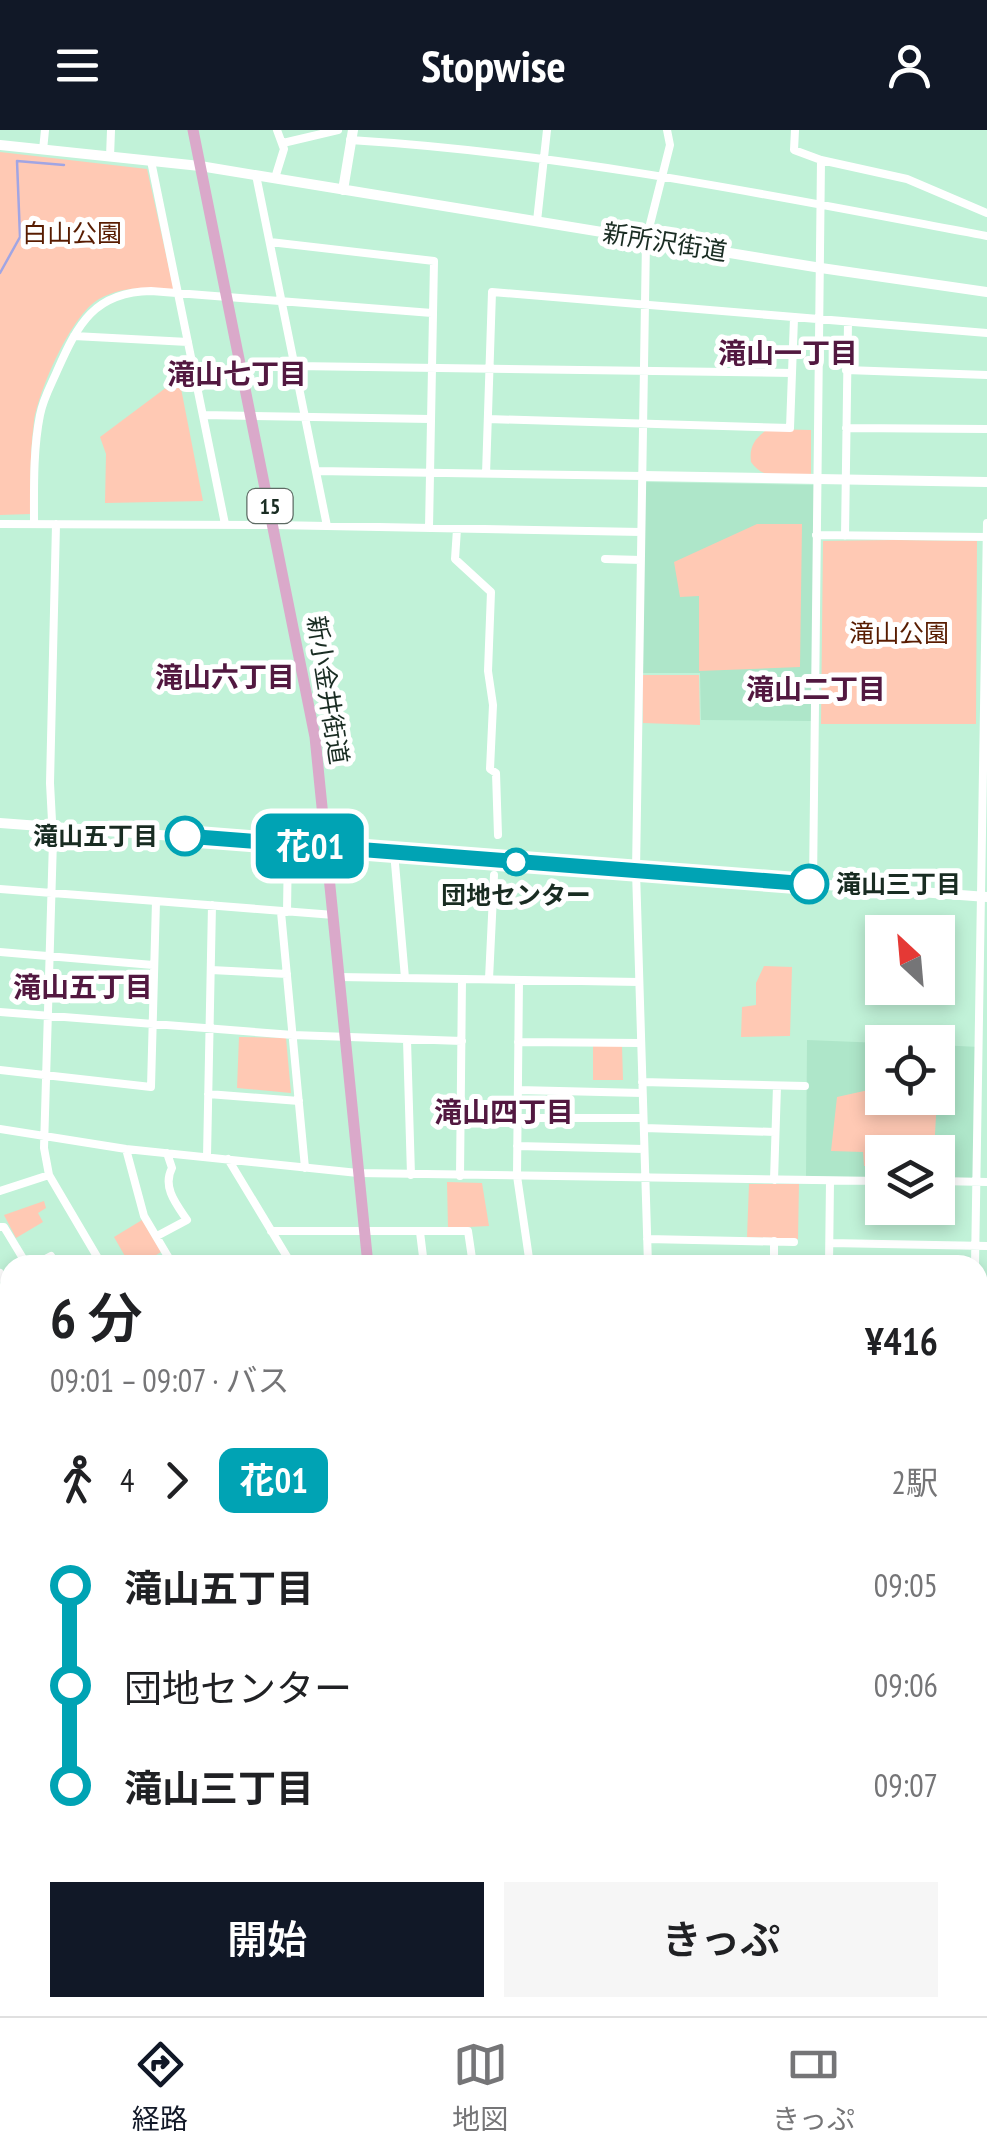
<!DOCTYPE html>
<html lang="ja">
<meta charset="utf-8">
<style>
:root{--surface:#fff;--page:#f6f6f6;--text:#202124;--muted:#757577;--line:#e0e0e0;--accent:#111827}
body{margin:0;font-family:"PT Sans Narrow","Noto Sans JP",sans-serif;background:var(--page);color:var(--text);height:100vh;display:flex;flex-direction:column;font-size:38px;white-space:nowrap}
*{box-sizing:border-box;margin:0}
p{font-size:32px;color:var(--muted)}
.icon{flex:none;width:55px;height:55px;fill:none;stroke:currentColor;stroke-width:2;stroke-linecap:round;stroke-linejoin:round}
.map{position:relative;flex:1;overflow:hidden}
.drawer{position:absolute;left:0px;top:1125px;width:988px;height:762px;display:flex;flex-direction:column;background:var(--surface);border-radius:30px 30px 0 0;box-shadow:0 5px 15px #0003}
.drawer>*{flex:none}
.badge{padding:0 20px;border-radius:15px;font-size:35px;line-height:65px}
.needle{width:65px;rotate:334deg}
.tools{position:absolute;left:865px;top:785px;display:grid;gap:20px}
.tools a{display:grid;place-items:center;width:90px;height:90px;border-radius:0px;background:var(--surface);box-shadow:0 5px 15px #0003;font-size:50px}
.map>.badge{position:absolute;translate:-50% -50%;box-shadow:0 0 0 5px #fff}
.legs{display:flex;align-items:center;gap:15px;height:110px;padding:0 50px;font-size:32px}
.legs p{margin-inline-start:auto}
.headline{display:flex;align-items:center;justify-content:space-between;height:170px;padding:0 50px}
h1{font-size:55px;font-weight:600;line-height:75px}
.primary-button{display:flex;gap:20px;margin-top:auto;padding:20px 50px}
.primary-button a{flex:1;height:115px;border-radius:0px;background:var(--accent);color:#fff;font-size:40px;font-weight:600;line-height:115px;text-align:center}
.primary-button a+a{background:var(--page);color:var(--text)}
ul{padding:0 50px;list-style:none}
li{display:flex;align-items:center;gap:35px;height:100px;font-size:38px}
li i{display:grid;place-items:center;width:15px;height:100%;margin:0 12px;background:currentColor}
li i::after{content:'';width:25px;height:25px;margin:-12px;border:8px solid;border-radius:50%;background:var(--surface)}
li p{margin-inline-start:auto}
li:first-child i{background:linear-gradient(#0000 50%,currentColor 0)}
li:last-child i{background:linear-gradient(currentColor 50%,#0000 0)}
header{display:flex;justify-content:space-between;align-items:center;height:130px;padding:0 50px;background:var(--accent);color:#fff;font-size:45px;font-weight:600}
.tab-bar{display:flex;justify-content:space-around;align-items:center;height:140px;border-top:2px solid var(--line);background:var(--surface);font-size:28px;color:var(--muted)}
.tab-bar a{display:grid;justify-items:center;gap:5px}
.tab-bar .current{color:var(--accent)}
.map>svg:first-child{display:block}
.built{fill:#aee6c9}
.green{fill:#ffc9b4}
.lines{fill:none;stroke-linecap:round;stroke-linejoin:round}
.stream{stroke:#a1a5e3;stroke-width:2.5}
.street{stroke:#fff;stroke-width:8}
.secondary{stroke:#fff;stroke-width:10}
.primary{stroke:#daa9ca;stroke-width:11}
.line-1-casing{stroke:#fff;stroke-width:22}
.line-1{stroke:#00a3b4;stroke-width:15}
.stop-1-dot{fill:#fff;stroke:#00a3b4;stroke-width:5}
.labels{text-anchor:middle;stroke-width:10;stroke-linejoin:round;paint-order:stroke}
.shield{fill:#fff;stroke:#5e6b64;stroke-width:2.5}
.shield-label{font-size:22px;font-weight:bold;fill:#192c22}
.park-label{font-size:25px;fill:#581c01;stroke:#fff}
.street-label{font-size:25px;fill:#192c22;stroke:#fff}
.stop-label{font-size:25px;font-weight:bold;fill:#192c22;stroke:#fff;text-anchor:end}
.neighbourhood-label{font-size:28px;font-weight:bold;fill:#521840;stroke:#fff}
</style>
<header><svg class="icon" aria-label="menu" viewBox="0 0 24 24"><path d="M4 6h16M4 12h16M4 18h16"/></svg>Stopwise<svg class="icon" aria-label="person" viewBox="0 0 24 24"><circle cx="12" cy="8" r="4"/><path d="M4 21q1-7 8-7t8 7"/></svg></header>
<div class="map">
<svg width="987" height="1886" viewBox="0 0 987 1886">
<rect width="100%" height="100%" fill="#c1f2d8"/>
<path class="built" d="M644,352L815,355L811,591L701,590L700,543H643Z
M807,910L882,913V968H938V915L979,917L976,1052L938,1050V1022H882V1048L806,1046Z"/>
<path class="green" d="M0,22L147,39L174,161C148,157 123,156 99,169C71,185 39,260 34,291C30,322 30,353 31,384L0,385Z
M179,248L203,371L105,373L106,324L100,307Z
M768,299L811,300V346C788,346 765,352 751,332C749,316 755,308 768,299Z
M757,394H802L800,537L699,541V466L680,467L674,432Z
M893,410L977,411L976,594H821L823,411Z
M642,545H699L700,595L643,593Z
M764,836L792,837L790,906L741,907L742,877L756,875V853Z
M239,907L286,908L291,963L237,958Z
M593,915L622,916L623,950H593Z
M882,957V968H937L934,1022H882V1036H864L863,1022L831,1021L837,967Z
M447,1052L482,1053L489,1096L448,1098Z
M749,1054H799L798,1109L747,1107Z
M44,1071L46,1078L38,1083L43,1092L16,1108L4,1085Z
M142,1090L161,1122L140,1135H130L114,1107Z"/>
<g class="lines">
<path class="stream" d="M0,143L20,107L17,31L64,35"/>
<path class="street" d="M795,0L794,20L821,30L907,49L987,83
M350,10C565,23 775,66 987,106
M283,13L338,0
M43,20L45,0
M110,27L111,0
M151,31L225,394
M256,45L327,396
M275,48L284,19L277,0
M537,91L547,0
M270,112L434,131L429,398
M74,206L188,212
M295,236L792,243
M846,240L987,245
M203,285L430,289
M488,289L790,298L794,188
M846,298L987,299
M316,341L643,346
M486,344L492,162L987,203
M0,394L274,395L641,402
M34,394C34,358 33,320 40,285C43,269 51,255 57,241C78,194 94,162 151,161L432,183
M56,394L50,653L53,710L44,1018L49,1045L102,1135
M457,399L455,429L491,462L488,541L493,575L490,639L496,643L498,705
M816,405L987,407
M845,406L848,192
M605,429L641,430
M394,722L405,848
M813,755L821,30
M0,759L156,771L151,957L0,940
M156,771L334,785
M281,782L305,1038
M287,782L288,714
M0,822L153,835
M211,840L287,844
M339,847L639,852
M489,849L494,745
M519,850L517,1046L530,1135
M0,882L293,905L462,911
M407,910L411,1045
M518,912L641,913
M642,952L805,956
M518,960L642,963
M208,964L299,971
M518,988H643
M644,998L775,1002
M0,999L126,1019L358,1043L882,1051
M517,1016L644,1019
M126,1019L144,1086L173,1135
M207,1027L212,775
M228,1029L292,1135
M460,1046L462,849
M774,1050L777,956
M938,1051L987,1052
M0,1061L49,1045
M0,1097H4L27,1135
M271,1101H468L473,1135
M420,1102L424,1135
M157,1106L187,1090C176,1074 162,1057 172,1038L167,1023
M647,1109L794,1112
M830,1113L987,1116
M34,1135L51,1126L56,1135
M648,1135L636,741L646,110L670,15L667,0
M774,1135V1111
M829,1135L830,1051
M975,1135L987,393
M0,1143L10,1161
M978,1174H987
M0,1197L10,1192
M0,1204L10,1223
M978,1387L987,1409
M978,1424L987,1420
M0,1439L10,1448
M978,1560L987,1583
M0,1668L10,1666
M978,1804L987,1827
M88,1878L89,1886
M473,1878L477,1886
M546,1878L549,1886
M695,1878L699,1886
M845,1878L847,1886"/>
<path class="secondary" d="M0,15L200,36L821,138L987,162
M343,60L353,0
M643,346L987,352
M0,693L987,767
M0,1296L10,1293
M978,1724L987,1721
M458,1878L460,1886
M343,1886L363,1878"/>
<path class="primary" d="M193,0L315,607L368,1135
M978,1265L987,1264
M0,1372H10"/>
</g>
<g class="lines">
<g class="line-1-casing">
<path id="line-1" d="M185,706L809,754"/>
</g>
<use href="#line-1" class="line-1"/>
</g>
<g class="stop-1-dot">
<circle cx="185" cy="706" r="18"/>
<circle cx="516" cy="732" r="12"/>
<circle cx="809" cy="754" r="18"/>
</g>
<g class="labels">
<rect class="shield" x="247.5" y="359" width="45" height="34" rx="8"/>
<g class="shield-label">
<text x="270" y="384">15</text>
</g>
<g class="park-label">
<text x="72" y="112">白山公園</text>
<text x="899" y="512">滝山公園</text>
</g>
<g class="street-label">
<text transform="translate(665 112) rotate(9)" y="9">新所沢街道</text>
<text transform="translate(328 560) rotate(81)" y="9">新小金井街道</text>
</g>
<g class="stop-label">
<text x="158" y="715">滝山五丁目</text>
<text x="836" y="763" text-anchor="start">滝山三丁目</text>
<text x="516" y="774" text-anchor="middle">団地センター</text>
</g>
<g class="neighbourhood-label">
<text x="788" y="233">滝山一丁目</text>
<text x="237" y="254">滝山七丁目</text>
<text x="225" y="557">滝山六丁目</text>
<text x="816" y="569">滝山二丁目</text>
<text x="83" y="867">滝山五丁目</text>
<text x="504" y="992">滝山四丁目</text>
</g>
</g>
</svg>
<div class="tools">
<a><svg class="needle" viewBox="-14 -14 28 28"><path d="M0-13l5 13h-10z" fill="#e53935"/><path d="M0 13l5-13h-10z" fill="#757577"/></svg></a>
<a><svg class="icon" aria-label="locate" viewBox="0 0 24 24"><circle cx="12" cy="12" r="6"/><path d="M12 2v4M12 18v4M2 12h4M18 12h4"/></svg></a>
<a><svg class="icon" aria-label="layers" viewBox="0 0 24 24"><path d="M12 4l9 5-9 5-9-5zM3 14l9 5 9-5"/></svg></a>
</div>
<b class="badge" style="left:310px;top:716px;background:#00a3b4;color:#fff">花01</b>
<section class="drawer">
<div class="headline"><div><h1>6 分</h1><p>09:01 – 09:07 · バス</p></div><b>¥416</b></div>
<div class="legs"><svg class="icon" aria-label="walk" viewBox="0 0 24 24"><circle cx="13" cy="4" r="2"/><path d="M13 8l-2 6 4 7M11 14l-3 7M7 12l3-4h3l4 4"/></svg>4<svg class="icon" aria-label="forward" viewBox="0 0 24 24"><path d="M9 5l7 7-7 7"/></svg><b class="badge" style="background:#00a3b4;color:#fff">花01</b><p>2駅</p></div>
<ul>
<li><i style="color:#00a3b4"></i><b>滝山五丁目</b><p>09:05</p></li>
<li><i style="color:#00a3b4"></i><span>団地センター</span><p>09:06</p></li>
<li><i style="color:#00a3b4"></i><b>滝山三丁目</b><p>09:07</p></li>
</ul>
<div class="primary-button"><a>開始</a><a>きっぷ</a></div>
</section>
</div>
<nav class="tab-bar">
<a class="current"><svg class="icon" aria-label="directions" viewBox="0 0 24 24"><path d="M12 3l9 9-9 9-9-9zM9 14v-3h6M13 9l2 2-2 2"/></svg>経路</a>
<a><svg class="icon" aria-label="map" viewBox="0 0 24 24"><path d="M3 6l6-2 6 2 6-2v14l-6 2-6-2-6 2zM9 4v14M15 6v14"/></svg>地図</a>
<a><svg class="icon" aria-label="tickets" viewBox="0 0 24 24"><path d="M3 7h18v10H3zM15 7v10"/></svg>きっぷ</a>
</nav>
